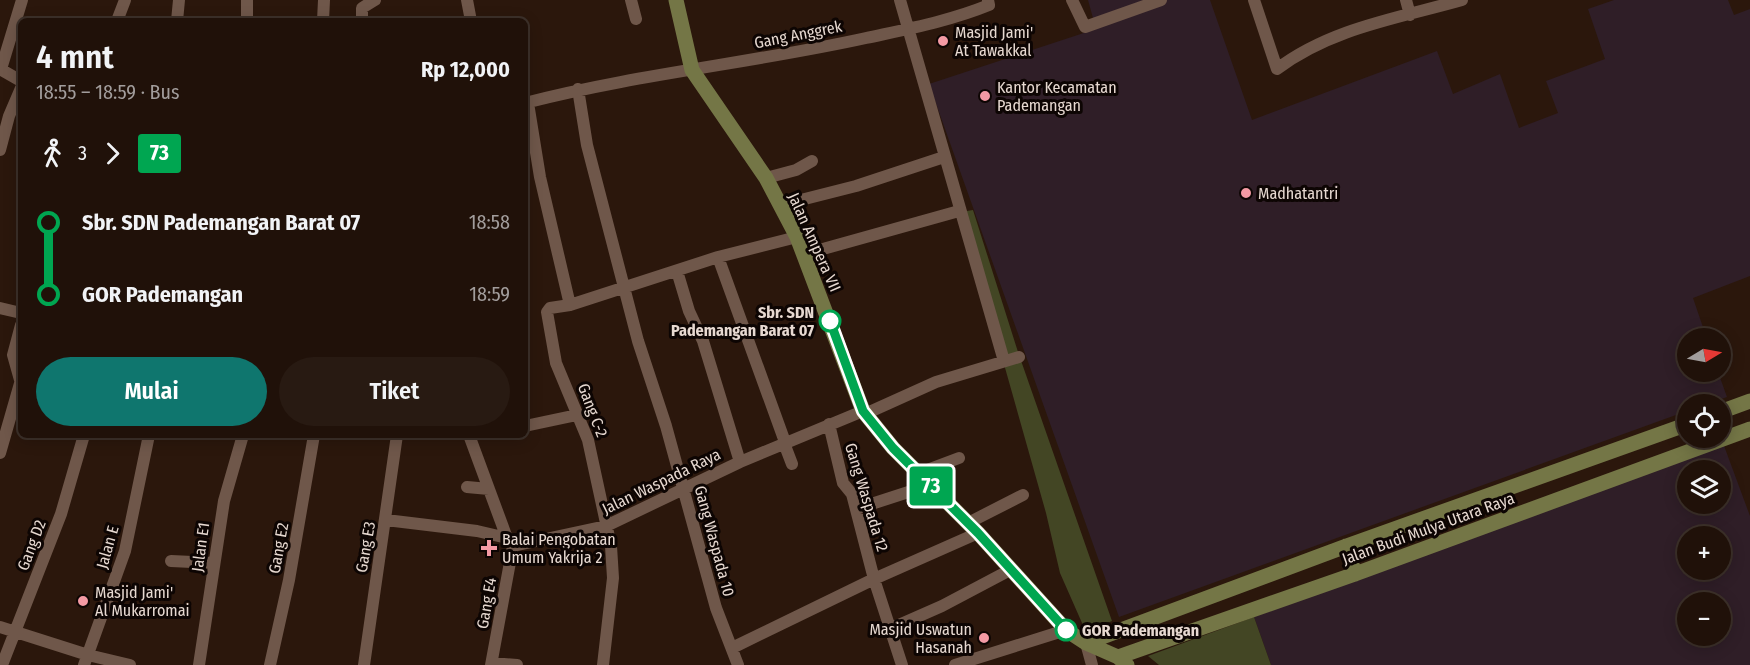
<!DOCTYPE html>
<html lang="id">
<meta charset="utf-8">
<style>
:root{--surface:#201109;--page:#281a12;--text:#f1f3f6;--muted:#a29d9c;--line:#3d312a;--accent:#0f766e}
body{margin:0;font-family:"Fira Sans Condensed",sans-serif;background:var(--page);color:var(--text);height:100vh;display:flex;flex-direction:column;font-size:22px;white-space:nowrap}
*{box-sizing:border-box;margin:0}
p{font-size:20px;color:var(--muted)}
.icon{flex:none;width:33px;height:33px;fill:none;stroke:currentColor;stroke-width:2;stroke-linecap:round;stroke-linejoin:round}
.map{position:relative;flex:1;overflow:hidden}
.sheet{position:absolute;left:18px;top:18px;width:510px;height:420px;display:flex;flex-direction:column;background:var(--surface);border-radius:9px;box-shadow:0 3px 15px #0003,0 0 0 2px var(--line)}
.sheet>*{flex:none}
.badge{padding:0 12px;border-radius:4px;font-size:21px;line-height:39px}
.needle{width:39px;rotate:80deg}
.buttons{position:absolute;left:1677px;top:328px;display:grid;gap:12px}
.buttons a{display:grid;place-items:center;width:54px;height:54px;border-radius:50%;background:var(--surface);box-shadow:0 3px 15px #0003,0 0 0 2px var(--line);font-size:30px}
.map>.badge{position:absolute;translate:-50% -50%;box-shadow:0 0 0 3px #fff}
.legs{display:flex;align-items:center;gap:9px;height:66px;padding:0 18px;font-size:20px}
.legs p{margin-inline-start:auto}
.head{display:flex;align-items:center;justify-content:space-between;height:102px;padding:0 18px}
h1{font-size:33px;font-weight:600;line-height:45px}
.button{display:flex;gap:12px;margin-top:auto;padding:12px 18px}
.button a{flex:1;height:69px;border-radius:36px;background:var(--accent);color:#fff;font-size:24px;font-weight:600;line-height:69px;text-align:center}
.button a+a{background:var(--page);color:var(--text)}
ul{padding:0 18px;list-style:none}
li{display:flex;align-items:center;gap:21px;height:72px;font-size:22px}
li i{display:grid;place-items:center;width:9px;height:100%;margin:0 8px;background:currentColor}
li i::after{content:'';width:15px;height:15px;margin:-8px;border:4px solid;border-radius:50%;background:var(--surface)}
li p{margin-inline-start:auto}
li:first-child i{background:linear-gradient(#0000 50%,currentColor 0)}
li:last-child i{background:linear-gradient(currentColor 50%,#0000 0)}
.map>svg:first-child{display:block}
.commercial{fill:#2f1e27;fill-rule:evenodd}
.park{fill:#434624}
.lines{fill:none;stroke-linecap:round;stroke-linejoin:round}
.street{stroke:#6f574a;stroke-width:12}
.secondary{stroke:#747646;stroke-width:15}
.line-1-casing{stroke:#fff;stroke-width:14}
.line-1{stroke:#00a651;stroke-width:9}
.poi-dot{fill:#f49aa4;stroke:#0d0503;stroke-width:2}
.stop-1-dot{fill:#fff;stroke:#00a651;stroke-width:3}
.labels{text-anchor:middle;stroke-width:6;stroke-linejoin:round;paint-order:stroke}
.poi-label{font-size:16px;fill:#e7d9d1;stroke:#0d0503;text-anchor:start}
.street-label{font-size:16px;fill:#e7d9d1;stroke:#0d0503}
.stop-label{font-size:16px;font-weight:bold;fill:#e7d9d1;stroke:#0d0503;text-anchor:end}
</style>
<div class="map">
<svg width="1750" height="665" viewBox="0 0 1750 665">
<rect width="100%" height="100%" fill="#2b170c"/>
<path class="commercial" d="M1088,0H1210L1252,120L1437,51L1453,94L1500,74L1519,128L1558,113L1546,81L1605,59L1588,9L1614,0H1728L1734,15L1750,9V276L1693,298L1707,339H1688V372H1718L1727,397L1704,405H1688L1687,411L1119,617L929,84L1096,29Z
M1723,443L1750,516V665H1271L1254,617ZM1688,471H1720V504H1688ZM1688,537H1720V570H1688ZM1688,603H1720V636H1688Z"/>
<path class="park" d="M973,210L1018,352L1112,621L1086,632L1060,573L1046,513L961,212Z
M1254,617L1271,665H1159L1148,656Z"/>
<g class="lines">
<path class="street" d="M247,0V21
M467,0L471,21
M631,0L636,19
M900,0L1004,361
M1072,0L1085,27L1161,0
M1254,0L1277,69C1331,28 1399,18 1462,0
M1406,0L1410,15
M117,21L125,0
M177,21L179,0
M323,21L324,0
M362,21V8L375,0
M0,69L21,81
M1,69L22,0
M578,89L587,145L638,341L666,426L716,608L738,665
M525,103C637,74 753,63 866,38C907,29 950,21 989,5L988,0
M528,103L540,177L570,305
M0,150L9,116L21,88
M766,178L796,170L812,161
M781,205L856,186L944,157
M805,254L959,211
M718,257L785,442
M677,271L689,311L703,341L740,462
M0,308L21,313
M20,380L13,355L21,325
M865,414L936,382L1019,357
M829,424L843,483L852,494L874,579L902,665
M525,426L577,415
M469,435L507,538L513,546L606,526L740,462L863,411
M784,443L792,464
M0,453L21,380
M919,473L959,458
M467,487L489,489
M856,509L930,485
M386,520L477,531L507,538
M968,523L1023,495
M171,561L214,563
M0,627L88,655L130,665
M892,628L942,606L1012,569
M1086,643L1092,665
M732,648L874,579L978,533
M492,663L517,665
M2,665L61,514L84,435
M84,665L125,551L149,435
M199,665L224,501L243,435
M270,665L289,580L314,435
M364,665L397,435
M491,665L513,546
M603,665L613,578L611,546L588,440L556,363L547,312L550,308L570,305L718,257L797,237
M955,665L1066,630"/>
<path class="secondary" d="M676,0L692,70L766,178L797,237L863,411L893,448L978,533L1066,630L1086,643L1118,657L1127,665
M1720,412L1750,401
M1346,546L1355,574
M1086,643L1341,548L1688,424
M1118,657L1355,574L1750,429"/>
</g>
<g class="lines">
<g class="line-1-casing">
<path id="line-1" d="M830,321L863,411L893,448L978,533L1066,630"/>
</g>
<use href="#line-1" class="line-1"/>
</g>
<g class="poi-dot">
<circle cx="943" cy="41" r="6"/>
<circle cx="985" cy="96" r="6"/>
<circle cx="1246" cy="193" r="6"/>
<path d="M486 539h6v6h6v6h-6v6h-6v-6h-6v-6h6z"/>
<circle cx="83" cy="601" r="6"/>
<circle cx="984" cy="638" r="6"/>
</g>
<g class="stop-1-dot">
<circle cx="830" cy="321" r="10"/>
<circle cx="1066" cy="630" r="10"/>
</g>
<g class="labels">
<g class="poi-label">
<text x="955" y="38">Masjid Jami'<tspan x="955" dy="18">At Tawakkal</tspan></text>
<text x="997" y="93">Kantor Kecamatan<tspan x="997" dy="18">Pademangan</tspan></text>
<text x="1258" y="199">Madhatantri</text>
<text x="502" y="545">Balai Pengobatan<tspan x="502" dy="18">Umum Yakrija 2</tspan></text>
<text x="95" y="598">Masjid Jami'<tspan x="95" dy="18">Al Mukarromai</tspan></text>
<text x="972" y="635" text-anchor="end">Masjid Uswatun<tspan x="972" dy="18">Hasanah</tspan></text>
</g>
<g class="street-label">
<text transform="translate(798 34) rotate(-11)" y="6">Gang Anggrek</text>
<text transform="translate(815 242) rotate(66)" y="6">Jalan Ampera VII</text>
<text transform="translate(593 410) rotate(69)" y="6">Gang C-2</text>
<text transform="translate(661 481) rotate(-26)" y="6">Jalan Waspada Raya</text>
<text transform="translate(867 497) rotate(73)" y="6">Gang Waspada 12</text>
<text transform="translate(1428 528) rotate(-20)" y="6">Jalan Budi Mulya Utara Raya</text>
<text transform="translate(715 541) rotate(75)" y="6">Gang Waspada 10</text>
<text transform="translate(31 545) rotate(-69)" y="6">Gang D2</text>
<text transform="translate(107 547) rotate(-74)" y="6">Jalan E</text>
<text transform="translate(200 547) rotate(-82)" y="6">Jalan E1</text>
<text transform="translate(365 547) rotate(-80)" y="6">Gang E3</text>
<text transform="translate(278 548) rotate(-80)" y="6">Gang E2</text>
<text transform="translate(486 603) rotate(-80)" y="6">Gang E4</text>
</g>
<g class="stop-label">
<text x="814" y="318">Sbr. SDN<tspan x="814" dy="18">Pademangan Barat 07</tspan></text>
<text x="1082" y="636" text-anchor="start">GOR Pademangan</text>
</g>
</g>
</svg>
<div class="buttons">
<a><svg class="needle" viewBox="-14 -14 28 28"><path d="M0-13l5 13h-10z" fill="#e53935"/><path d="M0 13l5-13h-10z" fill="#a29d9c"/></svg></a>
<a><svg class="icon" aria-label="locate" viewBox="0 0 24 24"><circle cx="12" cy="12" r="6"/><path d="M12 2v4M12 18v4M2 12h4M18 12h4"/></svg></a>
<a><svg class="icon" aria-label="layers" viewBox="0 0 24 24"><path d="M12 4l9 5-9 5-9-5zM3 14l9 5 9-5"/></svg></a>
<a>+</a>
<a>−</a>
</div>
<b class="badge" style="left:931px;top:486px;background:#00a651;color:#fff">73</b>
<section class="sheet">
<div class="head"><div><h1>4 mnt</h1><p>18:55 – 18:59 · Bus</p></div><b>Rp 12,000</b></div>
<div class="legs"><svg class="icon" aria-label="walk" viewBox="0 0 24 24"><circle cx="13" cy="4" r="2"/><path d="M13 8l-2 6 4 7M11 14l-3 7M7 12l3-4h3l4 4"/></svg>3<svg class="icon" aria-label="forward" viewBox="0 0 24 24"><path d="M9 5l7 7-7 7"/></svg><b class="badge" style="background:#00a651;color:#fff">73</b></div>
<ul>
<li><i style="color:#00a651"></i><b>Sbr. SDN Pademangan Barat 07</b><p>18:58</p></li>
<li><i style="color:#00a651"></i><b>GOR Pademangan</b><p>18:59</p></li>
</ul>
<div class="button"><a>Mulai</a><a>Tiket</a></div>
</section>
</div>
